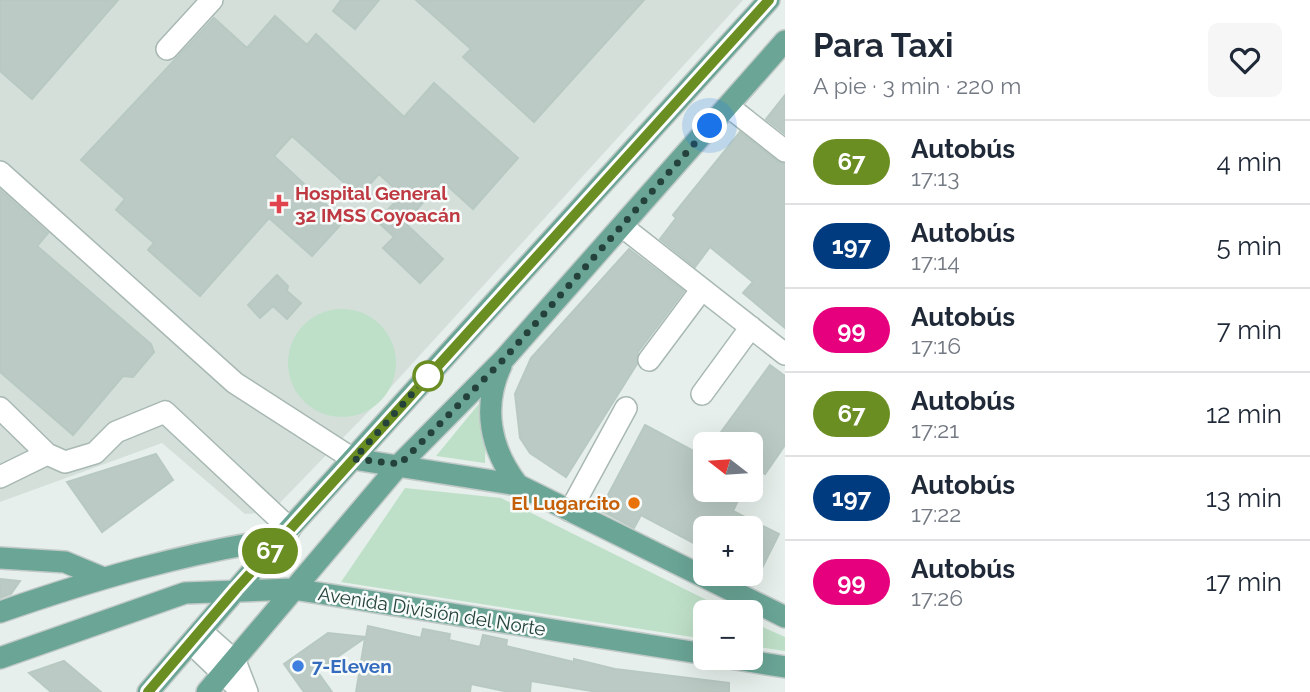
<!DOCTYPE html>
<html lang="es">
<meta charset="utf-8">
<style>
:root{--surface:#fff;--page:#f6f6f7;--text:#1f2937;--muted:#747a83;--line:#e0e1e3}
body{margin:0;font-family:Raleway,sans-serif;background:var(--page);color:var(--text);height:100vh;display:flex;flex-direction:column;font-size:26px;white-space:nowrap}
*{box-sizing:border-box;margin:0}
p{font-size:23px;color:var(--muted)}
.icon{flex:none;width:38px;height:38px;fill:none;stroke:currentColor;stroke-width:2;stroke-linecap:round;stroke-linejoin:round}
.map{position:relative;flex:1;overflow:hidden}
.drawer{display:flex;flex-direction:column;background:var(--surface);width:525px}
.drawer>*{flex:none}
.badge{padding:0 14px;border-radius:23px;font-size:24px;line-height:46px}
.needle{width:46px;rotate:287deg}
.buttons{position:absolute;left:693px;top:432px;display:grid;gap:14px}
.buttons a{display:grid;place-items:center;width:70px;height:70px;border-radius:10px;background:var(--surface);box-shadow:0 7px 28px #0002;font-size:35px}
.you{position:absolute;width:35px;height:35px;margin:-18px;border:5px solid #fff;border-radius:50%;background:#1a73e8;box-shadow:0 0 0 10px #1a73e833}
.map>.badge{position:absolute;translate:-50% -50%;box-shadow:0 0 0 4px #fff}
.round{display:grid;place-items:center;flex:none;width:74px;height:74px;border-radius:10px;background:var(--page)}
.overview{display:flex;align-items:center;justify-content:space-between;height:119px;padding:0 28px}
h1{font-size:33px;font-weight:700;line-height:52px}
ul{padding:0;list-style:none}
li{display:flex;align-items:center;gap:21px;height:84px;padding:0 28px;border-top:2px solid var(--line)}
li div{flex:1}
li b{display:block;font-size:26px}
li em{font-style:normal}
li .badge{min-width:77px;font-weight:700;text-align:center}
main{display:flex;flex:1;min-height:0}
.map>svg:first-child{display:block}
.built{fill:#d4dfda}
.green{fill:#bfe0c8}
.building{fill:#bbcac4;stroke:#b8c9c2;stroke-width:2}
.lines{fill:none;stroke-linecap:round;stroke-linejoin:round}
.minor-casing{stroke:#a8b8b2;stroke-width:24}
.major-casing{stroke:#c2cac8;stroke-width:24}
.minor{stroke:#fff;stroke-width:21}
.major{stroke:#6aa596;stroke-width:21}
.line-casing{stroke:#fff;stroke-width:16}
.line{stroke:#6b8e23;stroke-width:10}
.walk{stroke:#24423a;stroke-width:7;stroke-dasharray:0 12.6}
.health-dot{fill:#e0444e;stroke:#f7fbf9;stroke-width:2.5}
.stop-dot{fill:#fff;stroke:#6b8e23;stroke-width:3.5}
.food-dot{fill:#e8710a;stroke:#f7fbf9;stroke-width:2.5}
.shop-dot{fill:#3f7fe0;stroke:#f7fbf9;stroke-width:2.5}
.labels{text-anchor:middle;stroke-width:5;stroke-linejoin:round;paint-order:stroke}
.health-label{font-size:19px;font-weight:bold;fill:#be3a42;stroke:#f7fbf9;text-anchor:start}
.food-label{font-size:19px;font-weight:bold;fill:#c56008;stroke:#f7fbf9;text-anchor:end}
.street-label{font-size:19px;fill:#24423a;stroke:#f7fbf9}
.shop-label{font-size:19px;font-weight:bold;fill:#366cbe;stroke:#f7fbf9;text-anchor:start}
</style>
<main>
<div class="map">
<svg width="785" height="692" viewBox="0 0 785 692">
<rect width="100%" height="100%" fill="#e6efeb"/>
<path class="built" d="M0,0H743L371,409L271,512L245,514L162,443L0,502Z"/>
<path class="green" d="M288 363a54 54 0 1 1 108 0a54 54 0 1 1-108 0Z
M487,394L485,463L436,456Z
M405,488L501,498L731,612H705V639L341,582Z
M751,622L785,637V651L751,646Z"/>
<path class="building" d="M0,0H118L32,99L0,71Z
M341,0H379L355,29L333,11Z
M416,0H644L534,122L463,57L471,49Z
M275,16L307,45L316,34L404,117L434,83L518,158L473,209L442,181L405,223L443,259L420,283L383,248L394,237L377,221L402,195L379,174L359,196L292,136L274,156L344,221L312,256L269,218L200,296L148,250L154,243L116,210L125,199L81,160L214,18L247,48Z
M785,95V134L766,119Z
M740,132L777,161L785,164V328L743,293L753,282L710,247L695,267L660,239L676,218L673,215Z
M0,190L48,233L37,246L151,344L154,352L133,377L123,376L73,435L0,372Z
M629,249L684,291L638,352L637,364L566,477L530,453L520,438L515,394L531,358Z
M277,275L288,286L287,291L301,303L287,319L273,306L260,318L248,305Z
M770,365L785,376V445L765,474L751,464V444H724L716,439Z
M645,425L705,457V490H743L733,511L779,534L753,586L751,528H705V549L641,515L634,528L600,510Z
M156,454L173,480L102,532L67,482Z
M0,579L20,581L11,594L0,598Z
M368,626L421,638L423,629L450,634L449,640L480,647L483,635L507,640L506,646L574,662V659L615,669L729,683V692H598L531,681L530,692H509L471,684L470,692H356L365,638L317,671L332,692H304L284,664L328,633L366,637Z
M64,661L101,692H51L29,673Z"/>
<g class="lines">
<g class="minor-casing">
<path id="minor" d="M167,49L212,0
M728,106L785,151
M0,172L235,383L353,459
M623,227L785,354
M649,360L702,289
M702,394L751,327
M0,408L47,454L65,462L95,453L116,432L165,412L290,529
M0,477L47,454
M570,511L626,408
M201,631L235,661L247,692
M191,643L235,685"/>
</g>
<g class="major-casing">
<path id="major" d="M501,366C482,407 490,449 518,485
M353,459L518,485L785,617
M0,558L65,562L101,577
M0,612C92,580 184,553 280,539
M0,658L185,593L293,589L705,654
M730,658L785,667
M148,692L280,539L769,0
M207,692L400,464L504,359L785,41"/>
</g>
<use href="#minor" class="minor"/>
<use href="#major" class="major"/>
</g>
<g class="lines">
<g class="line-casing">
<path id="line" d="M148,692L236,589L769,0"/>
</g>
<use href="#line" class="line"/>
<path class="walk" d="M428,376L354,459L400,464L504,359L710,126"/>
</g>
<path class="health-dot" d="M275.5 193.5h7v7h7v7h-7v7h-7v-7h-7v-7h7z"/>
<circle class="stop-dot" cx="428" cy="376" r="14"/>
<circle class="food-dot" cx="634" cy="503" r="7"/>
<circle class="shop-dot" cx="298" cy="666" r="7"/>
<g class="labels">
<g class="health-label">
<text x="295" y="200">Hospital General<tspan x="295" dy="22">32 IMSS Coyoacán</tspan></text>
</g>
<g class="food-label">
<text x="620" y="510">El Lugarcito</text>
</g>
<g class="street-label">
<text transform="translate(432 611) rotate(9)" y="7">Avenida División del Norte</text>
</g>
<g class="shop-label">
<text x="312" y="673">7-Eleven</text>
</g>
</g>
</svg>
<div class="buttons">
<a><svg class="needle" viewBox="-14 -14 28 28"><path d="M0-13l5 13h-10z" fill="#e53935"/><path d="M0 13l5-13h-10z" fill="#747a83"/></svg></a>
<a>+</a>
<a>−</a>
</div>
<div class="you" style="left:710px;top:126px"></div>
<b class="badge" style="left:270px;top:551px;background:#6b8e23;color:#fff">67</b>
</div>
<section class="drawer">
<div class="overview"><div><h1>Para Taxi</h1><p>A pie · 3 min · 220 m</p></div><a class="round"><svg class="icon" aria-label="heart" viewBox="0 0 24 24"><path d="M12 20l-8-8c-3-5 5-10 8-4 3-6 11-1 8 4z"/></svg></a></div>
<ul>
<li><span class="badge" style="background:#6b8e23;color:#fff">67</span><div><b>Autobús</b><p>17:13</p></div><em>4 min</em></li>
<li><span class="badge" style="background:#003b80;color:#fff">197</span><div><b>Autobús</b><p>17:14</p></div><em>5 min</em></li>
<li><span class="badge" style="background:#e6007e;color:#fff">99</span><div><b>Autobús</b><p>17:16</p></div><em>7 min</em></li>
<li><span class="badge" style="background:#6b8e23;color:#fff">67</span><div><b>Autobús</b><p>17:21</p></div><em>12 min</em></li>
<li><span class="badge" style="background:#003b80;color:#fff">197</span><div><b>Autobús</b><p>17:22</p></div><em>13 min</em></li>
<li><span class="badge" style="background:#e6007e;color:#fff">99</span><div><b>Autobús</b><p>17:26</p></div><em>17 min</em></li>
</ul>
</section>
</main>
